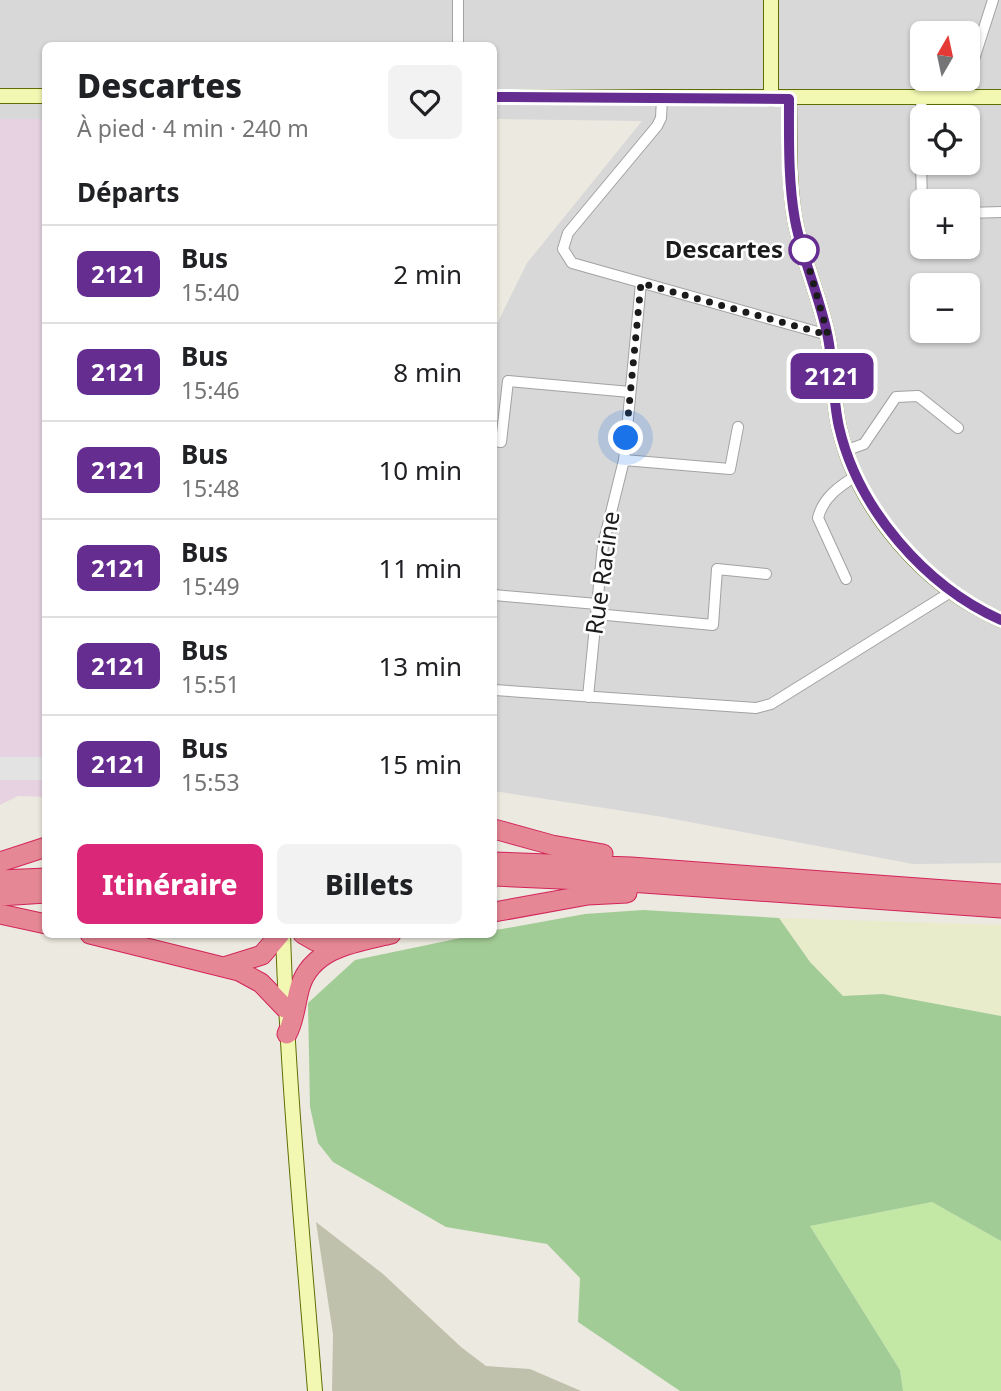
<!DOCTYPE html>
<html lang="fr">
<meta charset="utf-8">
<style>
:root{--surface:#fff;--page:#f2f2f2;--text:#202124;--muted:#757577;--line:#e0e0e0;--accent:#db2777}
body{margin:0;font-family:"Noto Sans",sans-serif;background:var(--page);color:var(--text);height:100vh;display:flex;flex-direction:column;font-size:26px;white-space:nowrap}
*{box-sizing:border-box;margin:0}
p{font-size:23px;color:var(--muted)}
.icon{flex:none;width:38px;height:38px;fill:none;stroke:currentColor;stroke-width:2;stroke-linecap:round;stroke-linejoin:round}
.map{position:relative;flex:1;overflow:hidden}
.sheet{position:absolute;left:42px;top:42px;width:455px;height:896px;display:flex;flex-direction:column;background:var(--surface);border-radius:10px;box-shadow:0 2px 5px #0004}
.sheet>*{flex:none}
.badge{padding:0 14px;border-radius:10px;font-size:24px;line-height:46px}
.needle{width:46px;rotate:9deg}
.buttons{position:absolute;left:910px;top:21px;display:grid;gap:14px}
.buttons a{display:grid;place-items:center;width:70px;height:70px;border-radius:10px;background:var(--surface);box-shadow:0 2px 5px #0004;font-size:35px}
.you{position:absolute;width:35px;height:35px;margin:-18px;border:5px solid #fff;border-radius:50%;background:#1a73e8;box-shadow:0 0 0 10px #1a73e833}
.map>.badge{position:absolute;translate:-50% -50%;box-shadow:0 0 0 4px #fff}
h2{padding:0 35px;font-size:26px;line-height:63px}
.round{display:grid;place-items:center;flex:none;width:74px;height:74px;border-radius:10px;background:var(--page)}
.head{display:flex;align-items:center;justify-content:space-between;height:119px;padding:0 35px}
h1{font-size:33px;font-weight:800;line-height:52px}
.button{display:flex;gap:14px;margin-top:auto;padding:14px 35px}
.button a{flex:1;height:80px;border-radius:10px;background:var(--accent);color:#fff;font-size:28px;font-weight:800;line-height:80px;text-align:center}
.button a+a{background:var(--page);color:var(--text)}
ul{padding:0;list-style:none}
li{display:flex;align-items:center;gap:21px;height:98px;padding:0 35px;border-top:2px solid var(--line)}
li div{flex:1}
li b{display:block;font-size:26px}
li em{font-style:normal}
li .badge{min-width:77px;font-weight:700;text-align:center}
.map>svg:first-child{display:block}
.residential{fill:#d9d8d8;fill-rule:evenodd}
.industrial{fill:#e6d2e1}
.construction{fill:#c0c1ac}
.farmland{fill:#e8eccb}
.grass{fill:#c3e8a5}
.forest{fill:#a2cc95}
.parking{fill:#e3e3e3}
.lines{fill:none;stroke-linecap:round;stroke-linejoin:round}
.street-casing{stroke:#a2a2a2;stroke-width:12}
.secondary-casing{stroke:#5e6e05;stroke-width:16}
.highway-casing{stroke:#d32459;stroke-width:21}
.street{stroke:#fff;stroke-width:10}
.secondary{stroke:#f2f8b2;stroke-width:14}
.highway{stroke:#e58794;stroke-width:19}
.line-casing{stroke:#fff;stroke-width:16}
.line{stroke:#662d91;stroke-width:10}
.walk{stroke:#1b1b1b;stroke-width:7;stroke-dasharray:0 12.6}
.stop-dot{fill:#fff;stroke:#662d91;stroke-width:3.5}
.labels{text-anchor:middle;stroke-width:5;stroke-linejoin:round;paint-order:stroke}
.stop-label{font-size:24px;font-weight:bold;fill:#1b1b1b;stroke:#fff;text-anchor:end}
.street-label{font-size:24px;fill:#1b1b1b;stroke:#fff}
</style>
<div class="map">
<svg width="1001" height="1391" viewBox="0 0 1001 1391">
<rect width="100%" height="100%" fill="#ece9e0"/>
<path class="residential" d="M0,0H1001V863L913,864L663,817L494,791V330L527,263L642,121L494,119V46H46L45,119H0ZM922,33H968V79H922ZM922,117H968V163H922ZM922,201H968V247H922ZM922,285H968V331H922Z"/>
<path class="industrial" d="M0,119H45V797L18,796L0,805Z"/>
<path class="construction" d="M316,1222L383,1274L461,1347L486,1366L530,1369L581,1391H332L333,1334Z"/>
<path class="farmland" d="M779,918L1001,925V1016L883,994L843,997L810,962Z"/>
<path class="grass" d="M932,1202L1001,1241V1391H903L900,1370L810,1226Z"/>
<path class="forest" d="M643,910L779,918L810,962L843,996L883,994L1001,1016V1241L932,1202L810,1226L900,1370L903,1391H680L578,1322L580,1278L547,1244L446,1227L333,1162L318,1143L310,1107L308,1003L355,960L475,935L494,934V930L502,929L585,914Z"/>
<path class="parking" d="M0,757H45V780H0Z"/>
<g class="lines">
<g class="street-casing">
<path id="street" d="M458,0V46
M968,78L993,0
M662,98L661,118L657,126L568,233L563,249L572,263L828,335
M922,205L920,119L922,97
M968,213L1001,212
M494,441L501,442L508,381L630,392
M847,450L864,444L896,397L918,396L958,428
M624,460L730,469L738,427
M846,579L818,518C823,497 840,486 857,475
M494,595L597,604
M596,614L713,625L717,569L766,574
M494,690L756,708L771,704L954,590
M588,697L603,545L624,460L641,283"/>
</g>
<g class="secondary-casing">
<path id="secondary" d="M771,0V99
M0,96H46
M494,97H1001
M789,99C790,138 788,182 795,220C802,258 819,295 827,333C834,364 832,396 839,427C858,510 924,586 1001,620
M283,934C288,1087 303,1239 315,1391"/>
</g>
<g class="highway-casing">
<path id="highway" d="M494,829L552,845L603,854
M0,862L46,847
M494,862L631,867L1001,894
M494,876L629,882L1001,908
M0,880L46,878
M0,896L46,893
M494,912L588,895L627,893
M0,914L46,924
M90,934L239,971L261,983L285,1008
M303,934L315,941L342,945
M227,966L262,955L280,934
M287,1034C295,1019 295,1004 300,987C312,947 357,942 391,934"/>
</g>
<use href="#street" class="street"/>
<use href="#secondary" class="secondary"/>
<use href="#highway" class="highway"/>
</g>
<g class="lines">
<g class="line-casing">
<path id="line" d="M494,97L789,99C789,137 788,182 795,220C802,258 819,295 827,333C834,364 832,396 839,427C858,509 925,586 1001,620"/>
</g>
<use href="#line" class="line"/>
<path class="walk" d="M626,438L641,283L828,335L804,250"/>
</g>
<circle class="stop-dot" cx="804" cy="250" r="14"/>
<g class="labels">
<g class="stop-label">
<text x="783" y="258">Descartes</text>
</g>
<g class="street-label">
<text transform="translate(603 573) rotate(-82)" y="8">Rue Racine</text>
</g>
</g>
</svg>
<div class="buttons">
<a><svg class="needle" viewBox="-14 -14 28 28"><path d="M0-13l5 13h-10z" fill="#e53935"/><path d="M0 13l5-13h-10z" fill="#757577"/></svg></a>
<a><svg class="icon" aria-label="locate" viewBox="0 0 24 24"><circle cx="12" cy="12" r="6"/><path d="M12 2v4M12 18v4M2 12h4M18 12h4"/></svg></a>
<a>+</a>
<a>−</a>
</div>
<div class="you" style="left:626px;top:438px"></div>
<b class="badge" style="left:832px;top:376px;background:#662d91;color:#fff">2121</b>
<section class="sheet">
<div class="head"><div><h1>Descartes</h1><p>À pied · 4 min · 240 m</p></div><a class="round"><svg class="icon" aria-label="heart" viewBox="0 0 24 24"><path d="M12 20l-8-8c-3-5 5-10 8-4 3-6 11-1 8 4z"/></svg></a></div>
<h2>Départs</h2>
<ul>
<li><span class="badge" style="background:#662d91;color:#fff">2121</span><div><b>Bus</b><p>15:40</p></div><em>2 min</em></li>
<li><span class="badge" style="background:#662d91;color:#fff">2121</span><div><b>Bus</b><p>15:46</p></div><em>8 min</em></li>
<li><span class="badge" style="background:#662d91;color:#fff">2121</span><div><b>Bus</b><p>15:48</p></div><em>10 min</em></li>
<li><span class="badge" style="background:#662d91;color:#fff">2121</span><div><b>Bus</b><p>15:49</p></div><em>11 min</em></li>
<li><span class="badge" style="background:#662d91;color:#fff">2121</span><div><b>Bus</b><p>15:51</p></div><em>13 min</em></li>
<li><span class="badge" style="background:#662d91;color:#fff">2121</span><div><b>Bus</b><p>15:53</p></div><em>15 min</em></li>
</ul>
<div class="button"><a>Itinéraire</a><a>Billets</a></div>
</section>
</div>
